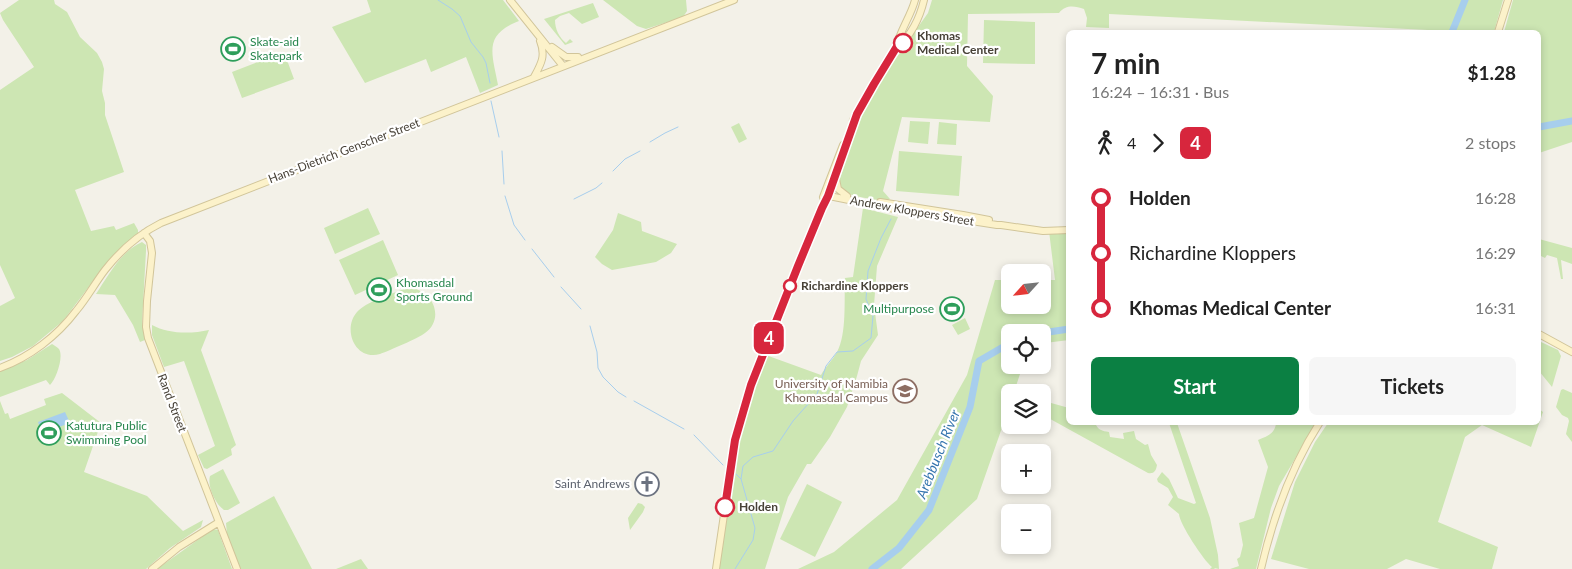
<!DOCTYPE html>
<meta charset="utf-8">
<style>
:root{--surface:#fff;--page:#f6f6f6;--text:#222;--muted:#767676;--accent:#0b8043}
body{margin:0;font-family:Lato,sans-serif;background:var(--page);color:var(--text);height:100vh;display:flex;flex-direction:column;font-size:19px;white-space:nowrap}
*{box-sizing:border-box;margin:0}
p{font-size:16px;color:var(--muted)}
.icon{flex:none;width:28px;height:28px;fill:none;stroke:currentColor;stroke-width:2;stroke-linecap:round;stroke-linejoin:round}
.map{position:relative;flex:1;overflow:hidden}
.side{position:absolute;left:1066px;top:30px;width:475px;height:395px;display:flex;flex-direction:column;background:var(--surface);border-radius:8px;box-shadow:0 2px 8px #0003}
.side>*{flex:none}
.badge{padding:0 10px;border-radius:8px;font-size:18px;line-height:32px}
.needle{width:32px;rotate:243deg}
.buttons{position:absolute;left:1001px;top:264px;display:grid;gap:10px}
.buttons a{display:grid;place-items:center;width:50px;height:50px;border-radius:8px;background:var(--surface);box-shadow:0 2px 8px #0003;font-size:25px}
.map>.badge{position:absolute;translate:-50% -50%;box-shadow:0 0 0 2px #fff}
.legs{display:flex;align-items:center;gap:8px;height:55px;padding:0 25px;font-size:16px}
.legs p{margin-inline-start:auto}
.headline{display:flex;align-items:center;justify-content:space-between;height:85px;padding:0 25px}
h1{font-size:28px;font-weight:700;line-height:38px}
.cta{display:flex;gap:10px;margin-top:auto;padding:10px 25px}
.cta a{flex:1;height:58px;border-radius:8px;background:var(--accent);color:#fff;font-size:20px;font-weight:700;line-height:58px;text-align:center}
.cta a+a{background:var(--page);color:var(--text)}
ul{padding:0 25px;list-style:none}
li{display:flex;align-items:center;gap:18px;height:55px;font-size:19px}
li i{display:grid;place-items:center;width:8px;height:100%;margin:0 6px;background:currentColor}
li i::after{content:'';width:12px;height:12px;margin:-6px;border:4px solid;border-radius:50%;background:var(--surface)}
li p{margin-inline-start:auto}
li:first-child i{background:linear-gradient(#0000 50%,currentColor 0)}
li:last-child i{background:linear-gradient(currentColor 50%,#0000 0)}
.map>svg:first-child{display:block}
.green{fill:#cde6b3}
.water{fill:#a7ceed}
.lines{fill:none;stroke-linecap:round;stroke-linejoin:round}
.stream{stroke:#a7ceed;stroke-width:1}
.river{stroke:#a7ceed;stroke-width:7}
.secondary-casing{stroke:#d1c59a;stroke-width:8}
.secondary{stroke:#fcf2ca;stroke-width:6}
.line-1-casing{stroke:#fff;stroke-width:11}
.line-1{stroke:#d7263d;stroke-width:8}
.stop-1-dot{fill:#fff;stroke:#d7263d;stroke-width:2.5}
.labels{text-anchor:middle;stroke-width:4.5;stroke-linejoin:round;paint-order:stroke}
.stop-label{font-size:12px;font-weight:bold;fill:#474137;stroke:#fff;text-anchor:start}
.leisure-label{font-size:12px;fill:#27864d;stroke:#fff;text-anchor:start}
.street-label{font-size:12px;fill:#474137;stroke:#fff}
.education-label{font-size:12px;fill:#785e54;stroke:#fff;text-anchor:end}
.worship-label{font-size:12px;fill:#5b616d;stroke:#fff;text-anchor:end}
.water-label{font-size:14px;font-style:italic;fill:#3575ae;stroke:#fff}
</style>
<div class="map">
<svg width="1572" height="569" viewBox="0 0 1572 569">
<rect width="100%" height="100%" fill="#f3f1e8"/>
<path class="green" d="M19,0H54L55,4L67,12L80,37L97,53L102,62L104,69L102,91L105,103V115L124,172L75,190L91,231L114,226L116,230L134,223L138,230V235L106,264L63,321L33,346L12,357L0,361V306L15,298L0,265V90L34,67L3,20L0,13Z
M367,0H503L519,21C483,35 492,53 498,85L480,93L466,57L431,72L426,59L365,83L332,27L371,12Z
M603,0H686L687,11L683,17L646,29L637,26Z
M932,0H1503L1494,32H1428V30L1109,14V28L1086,27L1087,18L1084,9C1075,6 1066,4 1059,13L968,14L967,66L993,96L990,122L902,117L883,191L890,199L885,201C875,199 849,197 842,190C839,187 839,182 840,178C849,151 858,122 871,95C881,75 897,57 911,39L913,34L928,13Z
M1513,0H1572V142L1539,153V32H1504Z
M593,3L599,17L582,24L569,13L560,16L555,20C555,29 559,37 566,43L570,39L573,42L565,45L544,19Z
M984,20L1035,22V64L983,63Z
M241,42H243L244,53L226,60L221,46Z
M284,52L294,79L242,98L232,72Z
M910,121L930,122L928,144L908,142Z
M939,122L957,124L956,145L937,144Z
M739,123L747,139L739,143L731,127Z
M899,151L962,156L959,196L896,191Z
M368,208L380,234L335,254L324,228Z
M863,208L898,217L877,266L874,305L878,335L861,361L857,376L847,407L830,437L811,464H807L788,497L765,569H716L735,440L763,354L821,375C826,366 832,361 837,352C847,334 844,299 845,278L853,277Z
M618,213L641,222L642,231L677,244L671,253L656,262L612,270L602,264L595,257L613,230Z
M1069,230V340L1045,343L1043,345L1042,332H1010V365H1023L1014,392H1010V405L977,499L901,569H798L834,552L897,500L967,375L995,280H1010V305H1042L1043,280H1055L1049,231Z
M1539,239L1572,248V264L1561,260L1563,279H1561L1557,258L1547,255L1545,258L1539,255Z
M383,240L398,275L355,295L339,260Z
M142,242L146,245V251L142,323L145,340L140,342L133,325L115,295L96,294C108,276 121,251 142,242Z
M408,288C432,288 446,318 425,333C419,338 388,351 380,354C355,361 342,329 357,312C366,302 389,295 401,290Z
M954,297L963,315L951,320L942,302Z
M965,318L970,329L958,335L952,325Z
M152,325C168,334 191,334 209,330L201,350L236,445L231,449L232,455L207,469L204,468L198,455L215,446L184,361L164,367L152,335Z
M1539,341L1558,350L1561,356L1552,387L1539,371Z
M52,344C54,345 57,347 59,349C64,357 56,379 50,385L46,380L0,397V371L27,360Z
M1563,389L1572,393V442L1566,434L1569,421L1568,418L1562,415L1556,407L1561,390Z
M62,393L101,423L84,472L147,496L183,531L203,520L201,527L170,548L146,569H0V401L5,414L8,413L10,419L46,405L44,399Z
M1044,401L1069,408V422L1095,423C1098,430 1102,431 1109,432L1110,437L1124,439L1123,433L1134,431L1136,439L1145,445L1148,444L1151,455L1157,465C1156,471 1154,474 1148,473L1043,415V403Z
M1539,409L1543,412L1531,447L1482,425L1465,437L1438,522L1498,547L1492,569H1440L1406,559L1387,569H1309L1271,559L1295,482L1315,442L1328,423L1539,422Z
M1169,423H1177L1210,518L1218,555L1219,569L1214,568L1215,569H1210L1212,567C1204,561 1179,523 1179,514L1168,505L1173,497L1168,488L1158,482L1157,479L1162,472L1169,479L1178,498L1194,504L1196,503Z
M1276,423H1316L1279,486L1271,508L1256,569H1230L1239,566L1237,559L1240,557L1243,545L1239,523L1254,518L1268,467L1258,440C1267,436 1275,434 1276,423Z
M223,469L240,503L228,510H224C215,504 207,486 210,476Z
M807,484L842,502L815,557L780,539Z
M274,496L312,569H240L227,535L226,523Z
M638,503L642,504L645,507L643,512L630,530L628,518Z
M213,529L218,530L219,533L232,569H157Z
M361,559L368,569H336Z"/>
<path class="water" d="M65,412L70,423L42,433L38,422Z"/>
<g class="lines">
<path class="stream" d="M438,0L452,9L460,16L471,42L483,57L486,63L490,83
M491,101L499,137
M650,142L665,133L678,127
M502,151L504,184
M613,171L625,159L640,151
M505,196L514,225L525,240
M574,199L596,188L602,183
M532,249L554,277
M561,287L581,309
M590,326L597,352L598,368L603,377L618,392L626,397
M634,401L684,429
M694,435L723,465
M736,474L741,479
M735,569L753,540L755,528L741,479L743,466L753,457L773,451L793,421L817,394L826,366L837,352L853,351L871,338L873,316L866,299L868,271L881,238L891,219"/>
<path class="river" d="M1452,32L1465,0
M1539,127L1572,121
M1042,333L1069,329
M872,569L899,548L929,510L970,407L979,361L1010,343"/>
<g class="secondary-casing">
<path id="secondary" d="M510,0L563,66
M1498,32L1508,0
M552,47L566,57H578
M896,48C911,37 920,17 924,0
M534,77C541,64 546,56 540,41
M853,120L896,48C899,32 911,16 915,0
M836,179L838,189L847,196
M824,195L889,208L997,225H1001L1043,231L1069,230
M823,197L843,145
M880,202L963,215L989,220
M144,233L150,241L152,253L147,301L146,327L148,338L237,569
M1539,334L1572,352
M0,368C30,357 57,336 76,311C87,298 95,283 105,270C120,251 139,234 161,223L734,0
M152,569L179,547L219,522
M716,569L735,440C743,406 755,375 767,342C785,297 803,253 822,208L828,196L856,117
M1261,569C1273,517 1291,467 1320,422"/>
</g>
<use href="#secondary" class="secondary"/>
</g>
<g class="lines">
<g class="line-1-casing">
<path id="line-1" d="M725,507L735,440L751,385L798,266L822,208L828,196L857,114L874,84L896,48L903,43"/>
</g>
<use href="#line-1" class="line-1"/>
</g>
<defs>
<g id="stadium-ring" transform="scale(1.25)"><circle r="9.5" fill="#fff" stroke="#2e9e5b" stroke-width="1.5"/><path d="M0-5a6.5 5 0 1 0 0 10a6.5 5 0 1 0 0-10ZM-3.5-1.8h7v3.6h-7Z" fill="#2e9e5b"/></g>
<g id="university-ring" transform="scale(1.25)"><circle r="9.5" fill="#fff" stroke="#8d6e63" stroke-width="1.5"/><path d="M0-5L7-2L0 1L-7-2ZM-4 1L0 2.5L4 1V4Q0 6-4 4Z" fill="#8d6e63"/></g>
<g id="church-ring" transform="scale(1.25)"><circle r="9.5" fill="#fff" stroke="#6b7280" stroke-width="1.5"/><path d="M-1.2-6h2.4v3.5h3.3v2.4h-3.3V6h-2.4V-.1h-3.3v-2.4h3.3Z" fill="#6b7280"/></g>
</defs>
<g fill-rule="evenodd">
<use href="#stadium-ring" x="233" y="49"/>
<use href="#stadium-ring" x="379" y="290"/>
<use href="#stadium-ring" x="952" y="309"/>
<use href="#university-ring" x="905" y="391"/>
<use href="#stadium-ring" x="49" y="433"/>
<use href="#church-ring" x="647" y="484"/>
</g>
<g class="stop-1-dot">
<circle cx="903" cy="43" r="9"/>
<circle cx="790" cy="286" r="6"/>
<circle cx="725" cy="507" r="9"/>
</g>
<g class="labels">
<g class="stop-label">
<text x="917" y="40">Khomas<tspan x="917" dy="14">Medical Center</tspan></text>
<text x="801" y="290">Richardine Kloppers</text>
<text x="739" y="511">Holden</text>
</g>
<g class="leisure-label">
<text x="250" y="46">Skate-aid<tspan x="250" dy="14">Skatepark</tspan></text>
<text x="396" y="287">Khomasdal<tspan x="396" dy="14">Sports Ground</tspan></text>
<text x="934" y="313" text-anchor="end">Multipurpose</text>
<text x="66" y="430">Katutura Public<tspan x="66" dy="14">Swimming Pool</tspan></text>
</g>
<g class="street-label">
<text transform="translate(344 151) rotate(-21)" y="4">Hans-Dietrich Genscher Street</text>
<text transform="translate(912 211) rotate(10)" y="4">Andrew Kloppers Street</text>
<text transform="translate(172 403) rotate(69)" y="4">Rand Street</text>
</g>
<g class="education-label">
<text x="888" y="388">University of Namibia<tspan x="888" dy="14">Khomasdal Campus</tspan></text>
</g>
<g class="worship-label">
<text x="630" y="488">Saint Andrews</text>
</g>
<g class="water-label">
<text transform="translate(938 454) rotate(-68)" y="5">Arebbusch River</text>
</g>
</g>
</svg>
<div class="buttons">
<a><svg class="needle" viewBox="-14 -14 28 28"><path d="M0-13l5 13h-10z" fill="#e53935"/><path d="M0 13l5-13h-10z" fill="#767676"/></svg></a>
<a><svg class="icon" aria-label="locate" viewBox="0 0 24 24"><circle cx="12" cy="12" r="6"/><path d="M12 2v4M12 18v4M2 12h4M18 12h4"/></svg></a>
<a><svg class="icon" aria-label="layers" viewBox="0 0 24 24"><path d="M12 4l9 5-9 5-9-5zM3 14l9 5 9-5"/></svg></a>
<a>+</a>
<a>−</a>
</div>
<b class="badge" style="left:769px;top:338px;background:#d7263d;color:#fff">4</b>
<section class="side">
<div class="headline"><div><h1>7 min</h1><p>16:24 – 16:31 · Bus</p></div><b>$1.28</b></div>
<div class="legs"><svg class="icon" aria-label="walk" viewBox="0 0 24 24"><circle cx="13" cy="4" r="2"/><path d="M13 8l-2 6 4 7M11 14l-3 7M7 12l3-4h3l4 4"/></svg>4<svg class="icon" aria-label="forward" viewBox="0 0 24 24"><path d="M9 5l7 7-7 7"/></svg><b class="badge" style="background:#d7263d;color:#fff">4</b><p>2 stops</p></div>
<ul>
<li><i style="color:#d7263d"></i><b>Holden</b><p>16:28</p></li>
<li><i style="color:#d7263d"></i><span>Richardine Kloppers</span><p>16:29</p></li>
<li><i style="color:#d7263d"></i><b>Khomas Medical Center</b><p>16:31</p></li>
</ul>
<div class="cta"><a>Start</a><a>Tickets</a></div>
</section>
</div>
